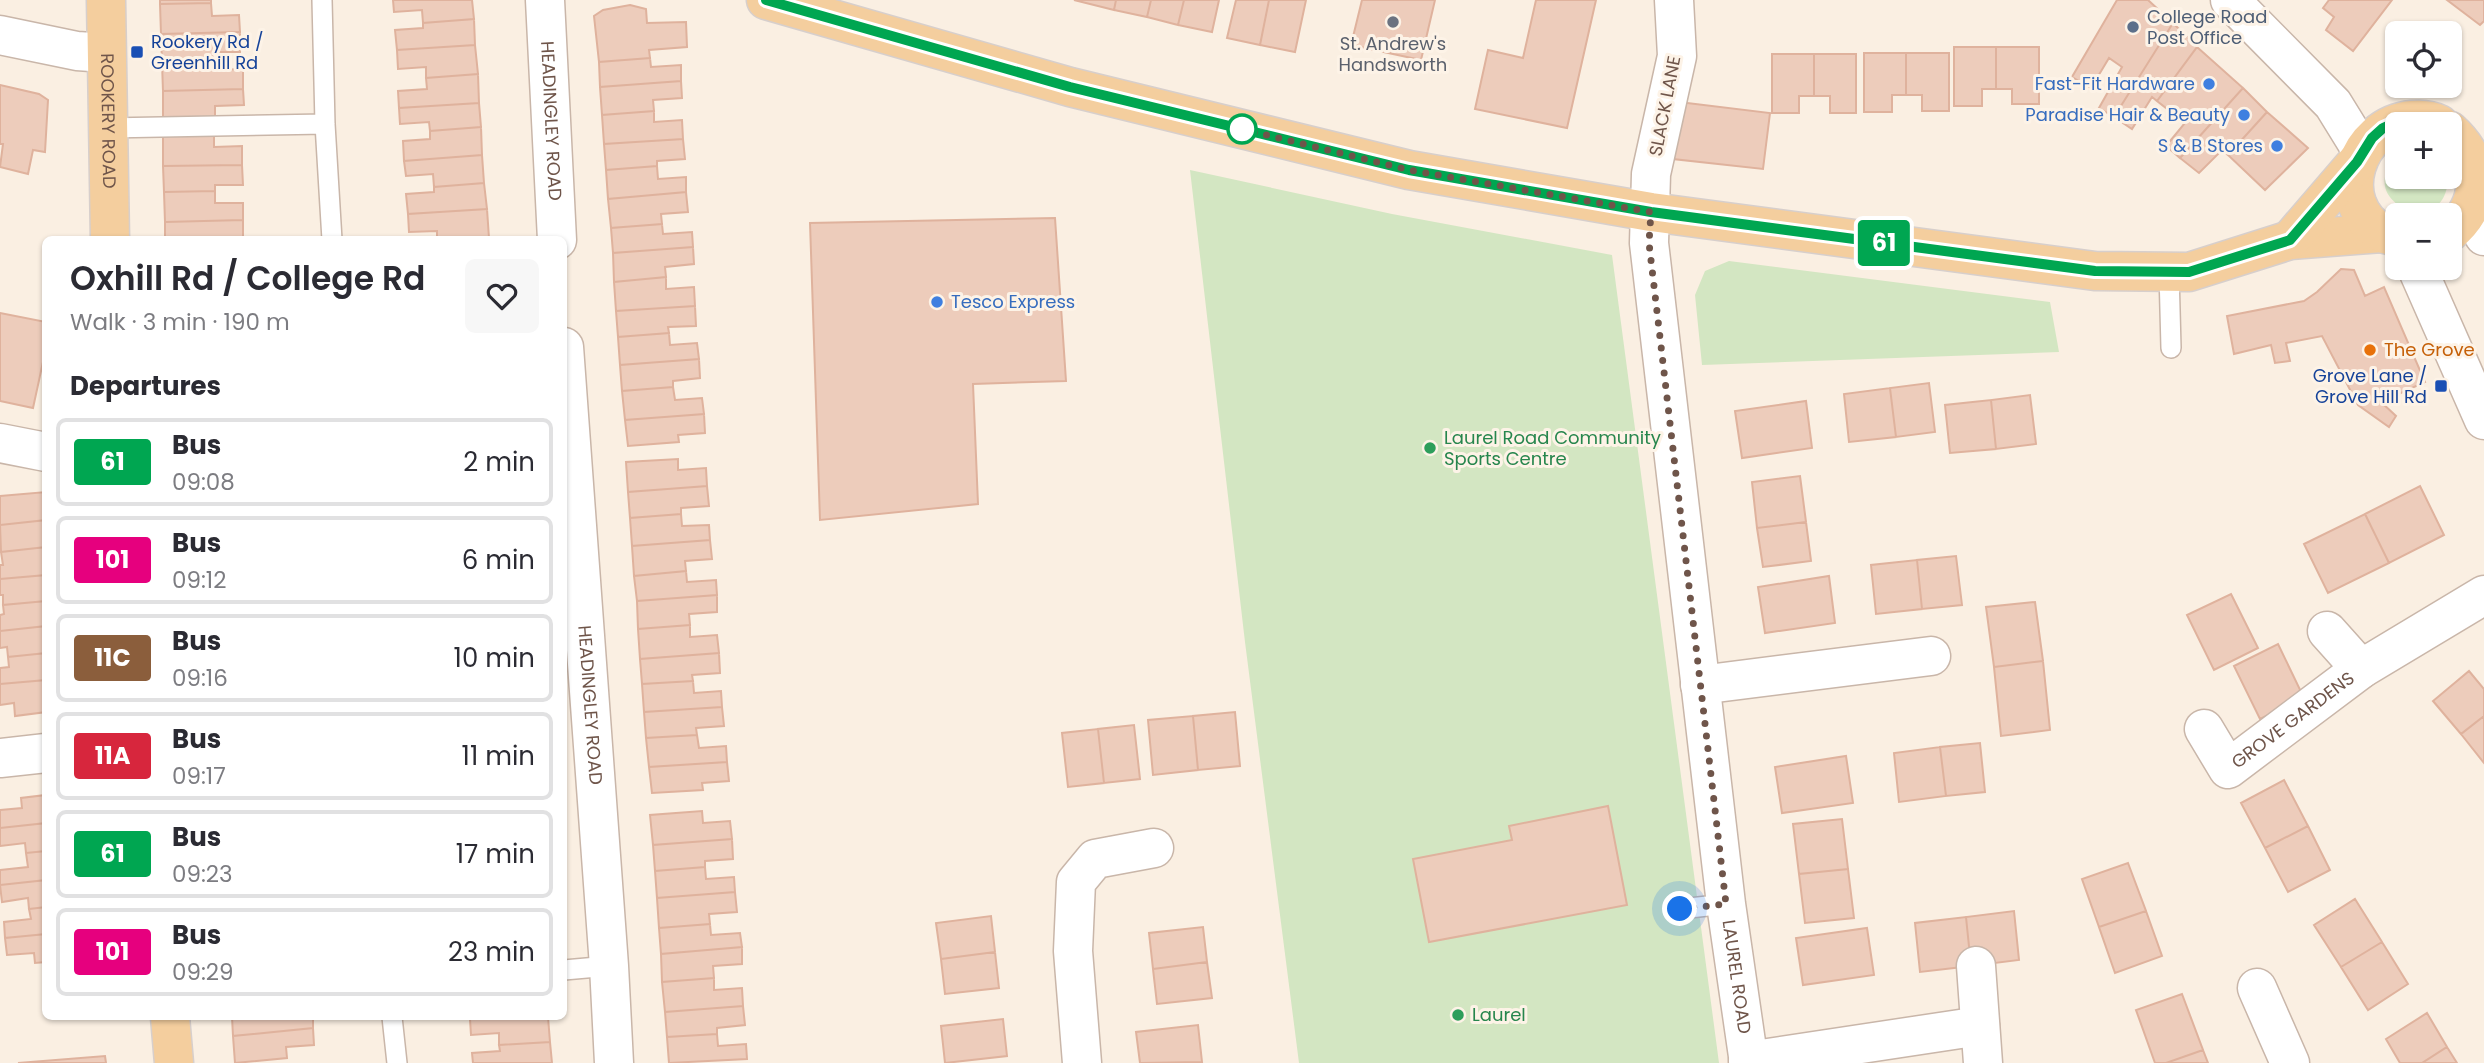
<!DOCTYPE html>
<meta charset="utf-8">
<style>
:root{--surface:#fff;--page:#f7f7f7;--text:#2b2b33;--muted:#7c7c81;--line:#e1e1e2}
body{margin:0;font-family:Poppins,sans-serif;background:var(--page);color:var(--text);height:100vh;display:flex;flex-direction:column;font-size:26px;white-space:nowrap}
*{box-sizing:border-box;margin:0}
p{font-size:23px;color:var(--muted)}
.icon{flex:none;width:38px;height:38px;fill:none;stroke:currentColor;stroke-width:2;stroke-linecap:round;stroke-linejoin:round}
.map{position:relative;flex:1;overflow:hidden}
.side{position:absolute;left:42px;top:236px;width:525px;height:784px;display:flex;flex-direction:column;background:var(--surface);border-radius:10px;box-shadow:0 2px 5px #0004}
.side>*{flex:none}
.badge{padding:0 14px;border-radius:5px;font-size:24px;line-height:46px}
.buttons{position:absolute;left:2385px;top:21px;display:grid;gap:14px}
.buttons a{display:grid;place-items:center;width:77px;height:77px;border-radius:10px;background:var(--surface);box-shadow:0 2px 5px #0004;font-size:35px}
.you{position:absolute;width:35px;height:35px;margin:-18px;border:5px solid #fff;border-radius:50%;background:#1a73e8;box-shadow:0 0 0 10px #1a73e833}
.map>.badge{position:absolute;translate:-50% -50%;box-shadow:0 0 0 4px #fff}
h2{padding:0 28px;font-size:26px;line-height:63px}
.round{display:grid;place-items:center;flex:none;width:74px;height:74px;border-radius:10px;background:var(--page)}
.overview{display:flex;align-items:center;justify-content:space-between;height:119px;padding:0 28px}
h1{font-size:33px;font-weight:600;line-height:52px}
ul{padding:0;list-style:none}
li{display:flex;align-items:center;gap:21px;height:88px;margin:0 14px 10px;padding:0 14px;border:4px solid var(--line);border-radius:10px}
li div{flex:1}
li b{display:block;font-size:26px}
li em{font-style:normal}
li .badge{min-width:77px;font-weight:700;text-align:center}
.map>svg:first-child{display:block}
.green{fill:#d3e6c2}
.building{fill:#edccbb;stroke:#dfb29d;stroke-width:2}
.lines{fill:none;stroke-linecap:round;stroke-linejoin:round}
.service-casing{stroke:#c9b6a9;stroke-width:22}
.minor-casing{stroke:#c9b6a9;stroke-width:41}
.tertiary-casing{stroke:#c9b6a9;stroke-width:41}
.primary-casing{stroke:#d7cfcc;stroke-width:41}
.service{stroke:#fff;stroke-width:19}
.minor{stroke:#fff;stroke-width:38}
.tertiary{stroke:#fff;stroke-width:38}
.primary{stroke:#f4ce9e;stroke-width:38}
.line-casing{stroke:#fff;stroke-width:16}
.line{stroke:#00a651;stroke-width:10}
.walk{stroke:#6f554a;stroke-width:7;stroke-dasharray:0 12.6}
.worship-dot{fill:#6b7280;stroke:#fdf3e7;stroke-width:2.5}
.service-dot{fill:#5c6f8a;stroke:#fdf3e7;stroke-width:2.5}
.transit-dot{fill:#1a4fb4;stroke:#fdf3e7;stroke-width:2.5}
.shop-dot{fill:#3f7fe0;stroke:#fdf3e7;stroke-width:2.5}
.stop-dot{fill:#fff;stroke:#00a651;stroke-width:3.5}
.food-dot{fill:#e8710a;stroke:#fdf3e7;stroke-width:2.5}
.leisure-dot{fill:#2e9e5b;stroke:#fdf3e7;stroke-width:2.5}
.labels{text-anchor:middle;stroke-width:6;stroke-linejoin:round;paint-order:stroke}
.service-label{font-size:18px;fill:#4e5e75;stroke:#fdf3e7;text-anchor:start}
.transit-label{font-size:18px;fill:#164399;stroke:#fdf3e7;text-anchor:start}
.worship-label{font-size:18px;fill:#5b616d;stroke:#fdf3e7}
.shop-label{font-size:18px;fill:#366cbe;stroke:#fdf3e7;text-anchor:end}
.street-label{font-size:18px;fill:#6f554a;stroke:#fdf3e7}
.food-label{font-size:18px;fill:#c56008;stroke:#fdf3e7;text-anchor:start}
.leisure-label{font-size:18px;fill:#27864d;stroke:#fdf3e7;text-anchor:start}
</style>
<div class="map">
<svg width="2484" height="1063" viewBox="0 0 2484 1063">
<rect width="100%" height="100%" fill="#faefe2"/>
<path class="green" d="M2397,157L2398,177H2448C2447,244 2351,201 2397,157Z
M1190,170L1392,214L1612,255L1719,1063H1299L1245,642Z
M1729,261L2050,302L2059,352L1702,365L1695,295L1705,271Z"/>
<path class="building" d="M160,0H211V3L160,4Z
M393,0H472L474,19L423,23L422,10L394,12Z
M1074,0H1116L1114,10Z
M1116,0H1151L1147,17L1114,10Z
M1151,0H1184L1178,25L1147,17Z
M1184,0H1219L1212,32L1178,25Z
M1236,0H1269L1260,45L1227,38Z
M1269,0H1306L1295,52L1260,45Z
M1362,0H1435L1421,60L1351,45Z
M1536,0H1596L1567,128L1475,109L1488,50L1523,58Z
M2117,0H2148L2173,23L2114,117L2099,108L2122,67L2109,58L2091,88L2072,77Z
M2329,0H2392L2353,51L2326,30L2334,17L2323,8Z
M2447,0H2484V21L2480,25Z
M211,3L212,16L239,15L240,32L161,34L160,4Z
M630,5L646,9L647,23L686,22L687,47L649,50L650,58L599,62L594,16L603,10Z
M474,19L475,45L397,50L395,30L423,28V23Z
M2173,23L2197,47L2157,101L2152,97L2132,129L2114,117Z
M240,32V52H213V61L162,63L161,34Z
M475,45L478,74L426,78V67L398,69L397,50Z
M1954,47H1996V89H1982V106H1954Z
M1996,47H2039V104H2012V89H1996Z
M2197,47L2243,88L2180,158L2166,146L2185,123L2157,101Z
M1864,53H1906V95H1892V112H1864Z
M1906,53H1949V111H1922V95H1906Z
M1772,54H1814V96H1799V113H1772Z
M1814,54H1856V113H1830V96H1814Z
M650,58L651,67L681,65V81L600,87L599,62Z
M213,61V70L243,69V89L163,91L162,63Z
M478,74L479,103L399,108L398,91L427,89L426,78Z
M681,81L682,98L653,100L654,111L602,115L600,87Z
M0,85L39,94L48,100L45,152L33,150L28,174L0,167L3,144H0Z
M2243,88L2267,112L2228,155L2222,150L2199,173L2180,158Z
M243,89L244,105L215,106V117L163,118V91Z
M1679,102L1770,113L1763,169L1673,159Z
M479,103L481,127L430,131L429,122L400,124L399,108Z
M654,111V122L682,120L683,139L604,144L602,115Z
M2267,112L2308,148L2265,190L2228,155Z
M481,127L482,155L404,161L403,141L430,139V131Z
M214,134V147L242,146V165L163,166V135Z
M683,139L685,159L657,161V166L606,170L604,144Z
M482,155L484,183L434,187L433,174L406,176L404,161Z
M242,165L243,185H215V191L164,192L163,166Z
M657,166L658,179L686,177V192L608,199L606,170Z
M484,183L487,209L408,214L406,194L434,192V187Z
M215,191V203H243V220L165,222L164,192Z
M686,192L688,212L661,214L662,224L611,228L608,199Z
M487,209L489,238L437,240V231L409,232L408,214Z
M1055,218L1066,381L973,384L978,504L820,520L810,223Z
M243,220V240H165V222Z
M662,224L663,234L692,232L693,247L613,253L611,228Z
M693,247L694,264L665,267L666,277L614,282L613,253Z
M2341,269L2354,270L2365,296L2384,287L2425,382L2381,402L2396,416L2389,427L2358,405L2322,336L2286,343L2290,361L2275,363L2271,345L2234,354L2227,316L2304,301L2317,292Z
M666,277V289L694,287L695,306L616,311L614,282Z
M695,306L696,326L668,327L669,333L618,337L616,311Z
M0,313L46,322V348L33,408L0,401Z
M669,333L670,345L697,343L699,359L620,365L618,337Z
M699,359L700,378L673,381V387L622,391L620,365Z
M1929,383L1935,432L1896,437L1890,388Z
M673,387L675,400L702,398L704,414L625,420L622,391Z
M1890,388L1896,437L1849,442L1844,394Z
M2030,395L2036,444L1996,449L1991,400Z
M1991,400L1996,449L1950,453L1945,405Z
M1806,401L1812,448L1742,458L1735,411Z
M704,414L705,433L678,435L679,442L628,446L625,420Z
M678,459V470L706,468L707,486L628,492L626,462Z
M1800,476L1806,522L1757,528L1752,482Z
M707,486L709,506L681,508V514L630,518L628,492Z
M2420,486L2444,535L2389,563L2365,514Z
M46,492V520L0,525V496Z
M681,514L682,526L709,525L710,540L632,546L630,518Z
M2365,514L2389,563L2328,593L2304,544Z
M46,520V547L1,552L0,525Z
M1806,522L1811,561L1763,567L1757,528Z
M710,540L712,559L685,561L686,571L634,576L632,546Z
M46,547V575L0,579V565H3L1,552Z
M1956,556L1962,605L1922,609L1917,560Z
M1917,560L1922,609L1876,614L1871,565Z
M686,571L687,582L716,580L717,595L637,601L634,576Z
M46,575V601L3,605V595H0V579Z
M1829,576L1835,623L1765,633L1758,587Z
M2231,594L2258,648L2214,670L2187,615Z
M717,595V612L689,614L690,625L638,629L637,601Z
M46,601V626L0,631V615L4,614L3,605Z
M2035,602L2043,661L1994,667L1986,607Z
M690,625V637L717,635L719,653L640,659L638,629Z
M46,626V653L8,657L7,647L0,648V631Z
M2278,644L2304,698L2260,719L2234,666Z
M46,653V680L0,684V668L9,667L8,657Z
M719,653L720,673L692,675L693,681L642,684L640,659Z
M2043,661L2050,730L2001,736L1994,667Z
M2469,671L2484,689V716L2461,734L2433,701Z
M46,680V712L15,716L14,703L0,705V684Z
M693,681L694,693L721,691L722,707L644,712L642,684Z
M722,707L724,726L696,728L697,735L646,738L644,712Z
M1235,712L1240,766L1198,770L1193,716Z
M1193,716L1198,770L1153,775L1148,720Z
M2484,716V763L2461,734Z
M1134,725L1140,779L1104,783L1098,729Z
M1098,729L1104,783L1068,787L1062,733Z
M697,735L699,748L726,746L727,762L649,767L646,738Z
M1980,743L1985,792L1946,796L1940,747Z
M1940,747L1946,796L1899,802L1894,753Z
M1846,756L1853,803L1782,813L1775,767Z
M727,762L729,781L702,783L703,790L652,793L649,767Z
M2284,780L2308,826L2265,848L2241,803Z
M46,795V823L0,828V810L22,808L21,798Z
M1608,806L1627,905L1429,942L1413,859L1512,840L1509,826Z
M702,811L703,823L730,821L732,839L653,845L650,815Z
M1842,819L1848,869L1799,874L1793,824Z
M46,823V851L26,853L25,843L0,846V828Z
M2308,826L2330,870L2288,892L2265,848Z
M732,839L733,859L705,861V867L655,871L653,845Z
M46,851V880L0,885V870L28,867L26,853Z
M2128,863L2146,911L2099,927L2082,879Z
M705,867L706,879L734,877L735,892L657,898L655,871Z
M1848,869L1854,918L1805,923L1799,874Z
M46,880V907L29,909L28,898L2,902L0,885Z
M735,892L737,912L709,914L710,924L659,928L657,898Z
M2355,899L2382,942L2341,967L2314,925Z
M46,907V934L5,938L4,922L31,919L29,909Z
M2014,911L2019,960L1971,966L1966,917Z
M2146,911L2162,956L2115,973L2099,927Z
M991,916L995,952L941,959L936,923Z
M1966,917L1971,966L1920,972L1915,923Z
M710,924L711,935L740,933L742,947L661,954L659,928Z
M1203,927L1207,962L1153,969L1149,933Z
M1867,928L1874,975L1803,985L1796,938Z
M46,934V962L35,963L34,953L7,955L5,938Z
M2382,942L2408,984L2368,1010L2341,967Z
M742,947V964L713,966L714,978L662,982L661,954Z
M995,952L999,988L945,994L941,959Z
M1207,962L1212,998L1157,1004L1153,969Z
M714,978V990L742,988L743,1006L665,1012L662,982Z
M2182,994L2203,1050L2166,1063H2155L2136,1010Z
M743,1006L745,1025L717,1028V1034L667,1037L665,1012Z
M2427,1013L2447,1047L2422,1063H2400L2386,1039Z
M232,1017H313V1028L233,1036Z
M506,1017H548L550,1042L499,1045V1033L471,1035L470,1019Z
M1003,1019L1007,1056L945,1063L941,1026Z
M1198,1025L1202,1062L1140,1063L1136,1032Z
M313,1028L314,1045L286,1047L287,1058L235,1063L233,1036Z
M717,1034L718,1046L746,1044L747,1059L669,1063L667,1037Z
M550,1042L552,1063H473L472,1053L500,1051L499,1045Z
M2447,1047L2457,1063H2422Z
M2203,1050L2208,1063H2166Z
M105,1056L106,1063H18Z"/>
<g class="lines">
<g class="service-casing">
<path id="service" d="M322,0L325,124L332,240
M107,128L325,124
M2169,272L2171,348
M1680,909L1726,904
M564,970L609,966
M392,1017L397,1063"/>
</g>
<g class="minor-casing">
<g id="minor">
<path id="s1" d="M545,0L557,240"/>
<path id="s2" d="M1674,0L1677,56L1651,174L1649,243L1726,904L1749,1063"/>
<path d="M2230,0L2333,104L2362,151"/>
<path d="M0,35L77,51L106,53"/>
<path id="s3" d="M564,347L609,966L614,1063"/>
<path d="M0,443L46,452"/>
<path d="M2327,631L2361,669"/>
<path d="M1700,685L1931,656"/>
<path id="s4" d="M2204,729L2228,769L2361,669L2484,595"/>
<path d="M0,758L46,753"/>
<path d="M1976,966L1983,1063"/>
<path d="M2257,988L2290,1063"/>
<path d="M1748,1061L1980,1026"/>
<path d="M1082,1063L1073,951L1076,882L1095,859L1154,848"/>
</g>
</g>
<g class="tertiary-casing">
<path id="tertiary" d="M2473,208L2484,236
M2417,268L2484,420"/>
</g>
<g class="primary-casing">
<g id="primary">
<path id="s5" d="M106,0L110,240"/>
<path d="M766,0L1070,87L1409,170L1651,212L2095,271L2189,272L2290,240L2382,233"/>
<path d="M2450,131C2484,161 2484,204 2450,232"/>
<path d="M2398,237C2393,236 2386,235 2382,233C2330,202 2356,125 2412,120C2422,119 2431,120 2439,124"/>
<path d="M2290,240L2357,162"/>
<path d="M170,1017L174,1063"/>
</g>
</g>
<use href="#service" class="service"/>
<use href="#minor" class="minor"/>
<use href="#tertiary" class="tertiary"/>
<use href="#primary" class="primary"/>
</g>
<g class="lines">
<g class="line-casing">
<path id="line" d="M766,0L1070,87L1409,170L1651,212L2095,271L2189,272L2290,240L2357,162L2372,138L2383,128L2392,124L2417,120L2433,121L2439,124"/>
</g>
<use href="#line" class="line"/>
<path class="walk" d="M1242,129L1409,170L1651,212L1649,243L1726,904L1680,909"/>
</g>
<circle class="worship-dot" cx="1393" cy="22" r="7"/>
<circle class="service-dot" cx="2133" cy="27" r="7"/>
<g class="transit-dot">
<rect x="130" y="45" width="14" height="14" rx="3.5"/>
<rect x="2434" y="379" width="14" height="14" rx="3.5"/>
</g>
<g class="shop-dot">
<circle cx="2209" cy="84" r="7"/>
<circle cx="2244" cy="115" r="7"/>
<circle cx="2277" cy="146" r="7"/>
<circle cx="937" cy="302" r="7"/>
</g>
<circle class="stop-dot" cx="1242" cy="129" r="14"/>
<circle class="food-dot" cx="2370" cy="350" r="7"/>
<g class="leisure-dot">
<circle cx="1430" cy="448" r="7"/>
<circle cx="1458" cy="1015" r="7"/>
</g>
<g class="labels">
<g class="service-label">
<text x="2147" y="23">College Road<tspan x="2147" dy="21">Post Office</tspan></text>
</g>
<g class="transit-label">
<text x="151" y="48">Rookery Rd /<tspan x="151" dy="21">Greenhill Rd</tspan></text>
<text x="2427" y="382" text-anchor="end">Grove Lane /<tspan x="2427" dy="21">Grove Hill Rd</tspan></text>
</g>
<g class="worship-label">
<text x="1393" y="50">St. Andrew's<tspan x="1393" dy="21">Handsworth</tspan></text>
</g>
<g class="shop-label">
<text x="2195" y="90">Fast-Fit Hardware</text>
<text x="2230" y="121">Paradise Hair &amp; Beauty</text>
<text x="2263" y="152">S &amp; B Stores</text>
<text x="951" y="308" text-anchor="start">Tesco Express</text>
</g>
<g class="street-label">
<text transform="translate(1665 106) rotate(-79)" y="6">SLACK LANE</text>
<text dy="6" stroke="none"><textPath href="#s5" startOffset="121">ROOKERY ROAD</textPath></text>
<text dy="6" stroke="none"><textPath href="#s1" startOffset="121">HEADINGLEY ROAD</textPath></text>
<text dy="6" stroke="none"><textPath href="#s3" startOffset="359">HEADINGLEY ROAD</textPath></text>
<text dy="6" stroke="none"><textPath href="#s4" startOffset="128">GROVE GARDENS</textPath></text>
<text dy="6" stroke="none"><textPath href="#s2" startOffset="985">LAUREL ROAD</textPath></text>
</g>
<g class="food-label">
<text x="2384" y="356">The Grove</text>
</g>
<g class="leisure-label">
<text x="1444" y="444">Laurel Road Community<tspan x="1444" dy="21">Sports Centre</tspan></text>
<text x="1472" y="1021">Laurel</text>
</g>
</g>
</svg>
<div class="buttons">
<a><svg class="icon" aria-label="locate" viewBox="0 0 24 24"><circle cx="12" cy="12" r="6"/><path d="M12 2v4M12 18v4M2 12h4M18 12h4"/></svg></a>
<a>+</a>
<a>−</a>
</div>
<div class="you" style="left:1680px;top:909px"></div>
<b class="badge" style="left:1884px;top:243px;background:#00a651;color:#fff">61</b>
<section class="side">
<div class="overview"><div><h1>Oxhill Rd / College Rd</h1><p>Walk · 3 min · 190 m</p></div><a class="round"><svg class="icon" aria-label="heart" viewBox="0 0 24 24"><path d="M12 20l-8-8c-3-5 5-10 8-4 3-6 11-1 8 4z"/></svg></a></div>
<h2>Departures</h2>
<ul>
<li><span class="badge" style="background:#00a651;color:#fff">61</span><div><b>Bus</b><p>09:08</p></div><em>2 min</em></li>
<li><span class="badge" style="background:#e6007e;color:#fff">101</span><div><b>Bus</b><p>09:12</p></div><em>6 min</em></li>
<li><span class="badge" style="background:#8b5e3c;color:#fff">11C</span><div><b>Bus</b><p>09:16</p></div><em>10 min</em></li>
<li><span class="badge" style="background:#d7263d;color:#fff">11A</span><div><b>Bus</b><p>09:17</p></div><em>11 min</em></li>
<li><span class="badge" style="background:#00a651;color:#fff">61</span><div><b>Bus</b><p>09:23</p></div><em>17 min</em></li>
<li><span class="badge" style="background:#e6007e;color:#fff">101</span><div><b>Bus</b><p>09:29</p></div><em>23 min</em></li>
</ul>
</section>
</div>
